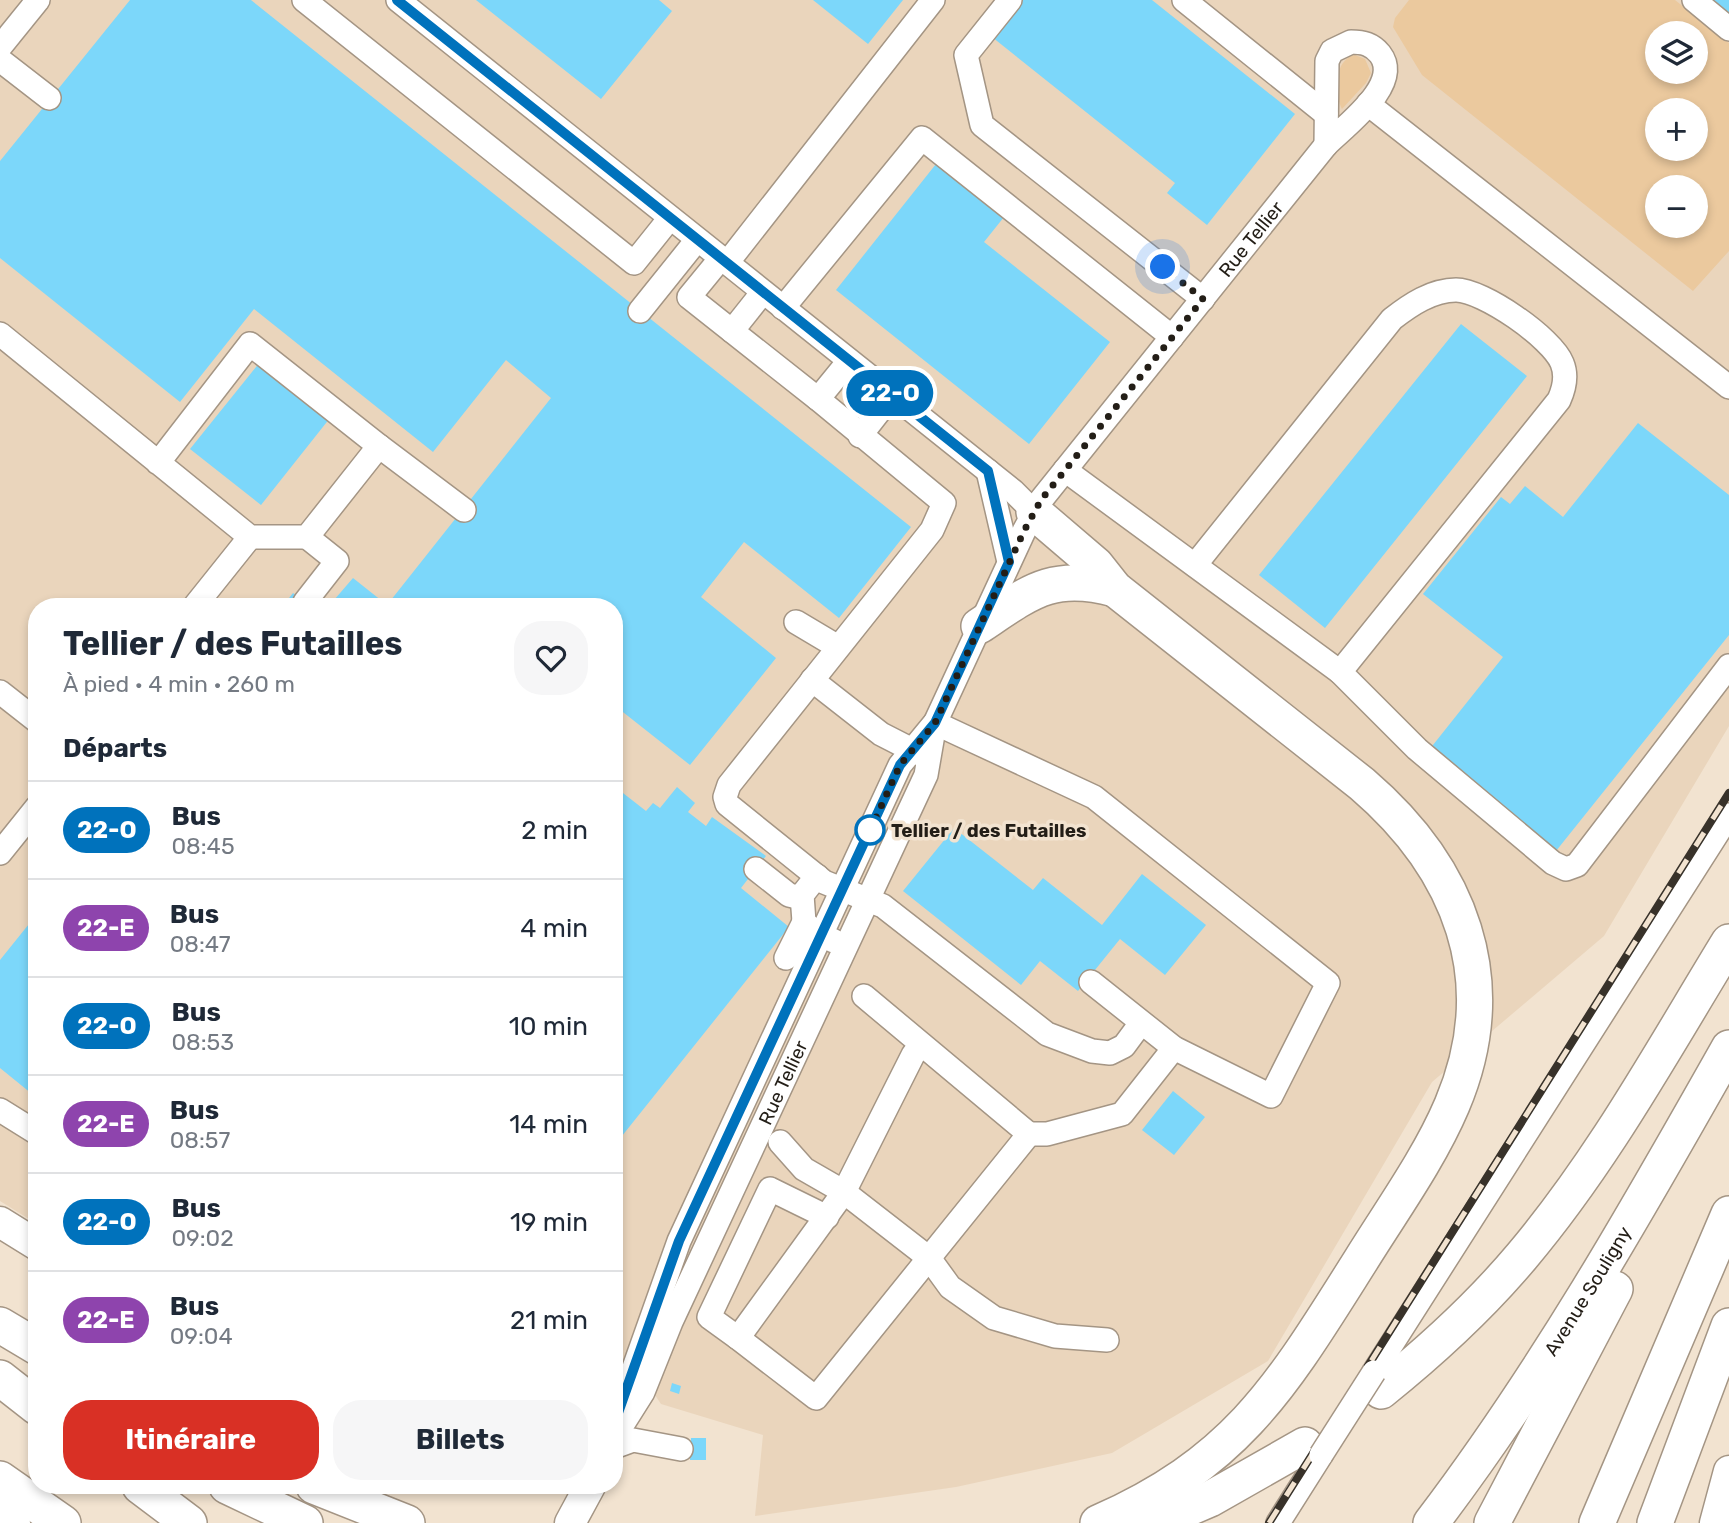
<!DOCTYPE html>
<html lang="fr">
<meta charset="utf-8">
<style>
:root{--surface:#fff;--page:#f6f6f7;--text:#1f2937;--muted:#747a83;--line:#e0e1e3;--accent:#d93025}
body{margin:0;font-family:Rubik,sans-serif;background:var(--page);color:var(--text);height:100vh;display:flex;flex-direction:column;font-size:26px;white-space:nowrap}
*{box-sizing:border-box;margin:0}
p{font-size:23px;color:var(--muted)}
.icon{flex:none;width:38px;height:38px;fill:none;stroke:currentColor;stroke-width:2;stroke-linecap:round;stroke-linejoin:round}
.map{position:relative;flex:1;overflow:hidden}
.details{position:absolute;left:28px;top:598px;width:595px;height:896px;display:flex;flex-direction:column;background:var(--surface);border-radius:28px;box-shadow:0 4px 10px #0003}
.details>*{flex:none}
.badge{padding:0 14px;border-radius:23px;font-size:24px;line-height:46px}
.tools{position:absolute;left:1645px;top:21px;display:grid;gap:14px}
.tools a{display:grid;place-items:center;width:63px;height:63px;border-radius:50%;background:var(--surface);box-shadow:0 4px 10px #0003;font-size:35px}
.you{position:absolute;width:35px;height:35px;margin:-18px;border:5px solid #fff;border-radius:50%;background:#1a73e8;box-shadow:0 0 0 10px #1a73e833}
.map>.badge{position:absolute;translate:-50% -50%;box-shadow:0 0 0 4px #fff}
h2{padding:0 35px;font-size:26px;line-height:63px}
.round{display:grid;place-items:center;flex:none;width:74px;height:74px;border-radius:28px;background:var(--page)}
.headline{display:flex;align-items:center;justify-content:space-between;height:119px;padding:0 35px}
h1{font-size:33px;font-weight:700;line-height:52px}
.cta{display:flex;gap:14px;margin-top:auto;padding:14px 35px}
.cta a{flex:1;height:80px;border-radius:28px;background:var(--accent);color:#fff;font-size:28px;font-weight:700;line-height:80px;text-align:center}
.cta a+a{background:var(--page);color:var(--text)}
ul{padding:0;list-style:none}
li{display:flex;align-items:center;gap:21px;height:98px;padding:0 35px;border-top:2px solid var(--line)}
li div{flex:1}
li b{display:block;font-size:26px}
li em{font-style:normal}
li .badge{min-width:77px;font-weight:700;text-align:center}
.map>svg:first-child{display:block}
.built{fill:#ead5bc;fill-rule:evenodd}
.green{fill:#ebc99e;fill-rule:evenodd}
.building{fill:#7cd7fa}
.lines{fill:none;stroke-linecap:round;stroke-linejoin:round}
.minor-casing{stroke:#a49584;stroke-width:26}
.major-casing{stroke:#a49584;stroke-width:33}
.highway-casing{stroke:#a49584;stroke-width:38}
.minor{stroke:#fff;stroke-width:23}
.major{stroke:#fff;stroke-width:30}
.highway{stroke:#fff;stroke-width:35}
.rail-casing{stroke:#38322a;stroke-width:8}
.rail{stroke:#f2e3d0;stroke-width:5;stroke-dasharray:16;stroke-linecap:butt}
.minor-bridge-casing{stroke:#a49584;stroke-width:26;stroke-linecap:butt}
.minor-bridge{stroke:#fff;stroke-width:23}
.line-casing{stroke:#fff;stroke-width:16}
.line{stroke:#0072bc;stroke-width:10}
.walk{stroke:#231e17;stroke-width:7;stroke-dasharray:0 12.6}
.stop-dot{fill:#fff;stroke:#0072bc;stroke-width:3.5}
.labels{text-anchor:middle;stroke-width:7;stroke-linejoin:round;paint-order:stroke}
.street-label{font-size:19px;fill:#231e17;stroke:#f2e3d0}
.stop-label{font-size:19px;font-weight:bold;fill:#231e17;stroke:#f2e3d0;text-anchor:start}
</style>
<div class="map">
<svg width="1729" height="1523" viewBox="0 0 1729 1523">
<rect width="100%" height="100%" fill="#f2e3d0"/>
<path class="built" d="M0,0H1729V726L1604,936L1432,1082L1268,1361L1112,1453L956,1487L755,1516L763,1435L661,1404L655,1395L614,1382V607H37V1224L0,1201ZM1657,33H1696V72H1657ZM1657,110H1696V149H1657ZM1657,187H1696V226H1657Z"/>
<path class="green" d="M1409,0H1675L1729,43V251L1693,291L1422,75L1393,27L1395,18ZM1657,33H1696V72H1657ZM1657,110H1696V149H1657ZM1657,187H1696V226H1657Z
M1355,55L1365,59L1371,73L1366,83L1342,109C1334,94 1334,59 1355,55Z"/>
<path class="building" d="M130,0H251L911,527L839,618L744,542L701,597L776,658L690,765L614,705V607H328L353,578L387,605L551,398L506,360L433,452L254,309L180,402L0,258V161Z
M476,0H659L672,11L601,99Z
M813,0H903L868,44Z
M1022,0H1152L1295,114L1207,225L1167,193L1175,183L992,37Z
M1710,0H1729V15Z
M936,164L1004,217L984,242L1110,342L1029,444L836,290Z
M1461,324L1527,376L1325,628L1259,575Z
M260,362L330,418L261,505L190,449Z
M1638,423L1729,495V635L1556,851L1429,750L1503,657L1423,594L1501,497L1510,504L1525,486L1563,517Z
M293,593L311,607H282Z
M614,786L646,811L653,803L660,808L677,787L695,803L688,812L706,826L712,817L766,856L741,888L789,927L614,1146Z
M954,828L1033,890L1043,878L1102,925L1142,874L1206,925L1165,975L1120,939L1078,991L1040,961L1021,985L903,891Z
M37,914V1098L0,1068V960Z
M1173,1091L1205,1117L1174,1155L1142,1130Z
M672,1383L681,1386L679,1394L670,1391Z
M691,1438H706V1460H690Z"/>
<g class="lines">
<g class="minor-casing">
<g id="minor">
<path d="M304,0L634,263L670,218"/>
<path d="M398,0L1013,491L1034,512"/>
<path d="M1010,0L966,55L982,125L1203,299"/>
<path d="M1184,0L1326,114"/>
<path d="M1694,0L1729,29"/>
<path d="M1351,42C1363,42 1372,44 1380,54C1403,84 1346,125 1326,145L1327,61L1332,51Z"/>
<path d="M0,47L38,0"/>
<path d="M0,60L49,98"/>
<path d="M1368,104L1729,387"/>
<path d="M721,258L689,297L818,399L849,361"/>
<path d="M727,263L933,0"/>
<path d="M783,308L922,138L1172,337"/>
<path d="M640,311L697,240"/>
<path d="M732,331L763,292"/>
<path d="M0,334L250,537H307L379,446L250,344L158,463"/>
<path d="M818,399L944,503L932,530L729,785L725,797L727,804L824,882L883,906L1047,1034L1092,1051L1110,1053L1124,1046L1141,1023"/>
<path d="M860,436L892,395"/>
<path d="M379,446L464,510"/>
<path d="M1065,470L1340,672"/>
<path d="M988,471L1009,562"/>
<path d="M1195,565L1392,319C1410,305 1432,290 1456,290C1483,290 1552,338 1562,363C1567,375 1564,389 1559,400L1340,672L1417,749L1553,863L1566,869L1577,865L1729,666"/>
<path d="M305,602L337,561L307,537"/>
<path d="M194,607L250,537"/>
<path d="M796,622L838,647"/>
<path d="M812,680L881,734L926,757"/>
<path d="M0,692L37,721"/>
<path d="M935,723L1094,797L1328,983L1271,1096L1174,1048L1091,982"/>
<path d="M0,853L37,807"/>
<path d="M756,869L789,895L802,898"/>
<path d="M817,876L802,895L804,922L815,932L834,941"/>
<path d="M786,958L804,922"/>
<path d="M864,996L1029,1134L816,1398L738,1338L844,1192L913,1055L921,1044"/>
<path d="M0,1110L37,1133"/>
<path d="M1029,1134H1047L1122,1114L1174,1048"/>
<path d="M780,1142L804,1169L844,1192L929,1258L950,1287L994,1318L1055,1336L1107,1340"/>
<path d="M738,1338L709,1317L770,1189L827,1217"/>
<path d="M1374,1372L1729,815"/>
<path d="M614,1424L679,1241L900,765L933,725"/>
<path id="s1" d="M614,1438L643,1392L671,1322L926,775L935,723L1024,531L1041,500L1326,145"/>
<path d="M614,1447L633,1440L681,1449"/>
<path d="M1278,1523L1321,1455"/>
</g>
</g>
<g class="major-casing">
<path id="major" d="M0,1222L37,1245
M0,1509L15,1523
M570,1523L590,1486
M1715,1523L1729,1471"/>
</g>
<g class="highway-casing">
<g id="highway">
<path d="M1034,512L1096,565L1115,589L1362,784C1460,868 1505,980 1452,1105C1429,1159 1392,1210 1361,1260C1282,1385 1239,1461 1098,1523"/>
<path d="M979,626C1030,592 1052,572 1115,589"/>
<path d="M0,1325L37,1347"/>
<path d="M0,1378L37,1407"/>
<path d="M1381,1391C1432,1350 1480,1306 1522,1256C1603,1160 1664,1048 1729,942"/>
<path d="M0,1479L63,1523"/>
<path d="M140,1486L189,1523"/>
<path d="M227,1486L305,1523"/>
<path d="M314,1486L407,1523"/>
<path d="M1154,1523L1210,1499L1305,1445"/>
<path id="s2" d="M1431,1523C1545,1373 1637,1211 1729,1048"/>
<path d="M1492,1523L1615,1289"/>
<path d="M1597,1523L1729,1214"/>
<path d="M1655,1523L1729,1326"/>
</g>
</g>
<use href="#minor" class="minor"/>
<use href="#major" class="major"/>
<use href="#highway" class="highway"/>
<g class="rail-casing">
<path id="rail" d="M1269,1523L1729,793"/>
</g>
<use href="#rail" class="rail"/>
<g class="minor-bridge-casing">
<path id="minor-bridge" d="M1321,1455L1374,1372"/>
</g>
<use href="#minor-bridge" class="minor-bridge"/>
</g>
<g class="lines">
<g class="line-casing">
<path id="line" d="M397,0L988,471L1009,562L935,723L900,765L679,1241L614,1424"/>
</g>
<use href="#line" class="line"/>
<path class="walk" d="M870,830L868,835L900,765L935,723L1024,531L1041,500L1203,299L1163,267"/>
</g>
<circle class="stop-dot" cx="870" cy="830" r="14"/>
<g class="labels">
<g class="street-label">
<text dy="7" stroke="none"><textPath href="#s1" startOffset="1368">Rue Tellier</textPath></text>
<text dy="7" stroke="none"><textPath href="#s1" startOffset="394">Rue Tellier</textPath></text>
<text dy="7" stroke="none"><textPath href="#s2" startOffset="280">Avenue Souligny</textPath></text>
</g>
<g class="stop-label">
<text x="891" y="837">Tellier / des Futailles</text>
</g>
</g>
</svg>
<div class="tools">
<a><svg class="icon" aria-label="layers" viewBox="0 0 24 24"><path d="M12 4l9 5-9 5-9-5zM3 14l9 5 9-5"/></svg></a>
<a>+</a>
<a>−</a>
</div>
<div class="you" style="left:1163px;top:267px"></div>
<b class="badge" style="left:890px;top:393px;background:#0072bc;color:#fff">22-O</b>
<section class="details">
<div class="headline"><div><h1>Tellier / des Futailles</h1><p>À pied · 4 min · 260 m</p></div><a class="round"><svg class="icon" aria-label="heart" viewBox="0 0 24 24"><path d="M12 20l-8-8c-3-5 5-10 8-4 3-6 11-1 8 4z"/></svg></a></div>
<h2>Départs</h2>
<ul>
<li><span class="badge" style="background:#0072bc;color:#fff">22-O</span><div><b>Bus</b><p>08:45</p></div><em>2 min</em></li>
<li><span class="badge" style="background:#8e44ad;color:#fff">22-E</span><div><b>Bus</b><p>08:47</p></div><em>4 min</em></li>
<li><span class="badge" style="background:#0072bc;color:#fff">22-O</span><div><b>Bus</b><p>08:53</p></div><em>10 min</em></li>
<li><span class="badge" style="background:#8e44ad;color:#fff">22-E</span><div><b>Bus</b><p>08:57</p></div><em>14 min</em></li>
<li><span class="badge" style="background:#0072bc;color:#fff">22-O</span><div><b>Bus</b><p>09:02</p></div><em>19 min</em></li>
<li><span class="badge" style="background:#8e44ad;color:#fff">22-E</span><div><b>Bus</b><p>09:04</p></div><em>21 min</em></li>
</ul>
<div class="cta"><a>Itinéraire</a><a>Billets</a></div>
</section>
</div>
